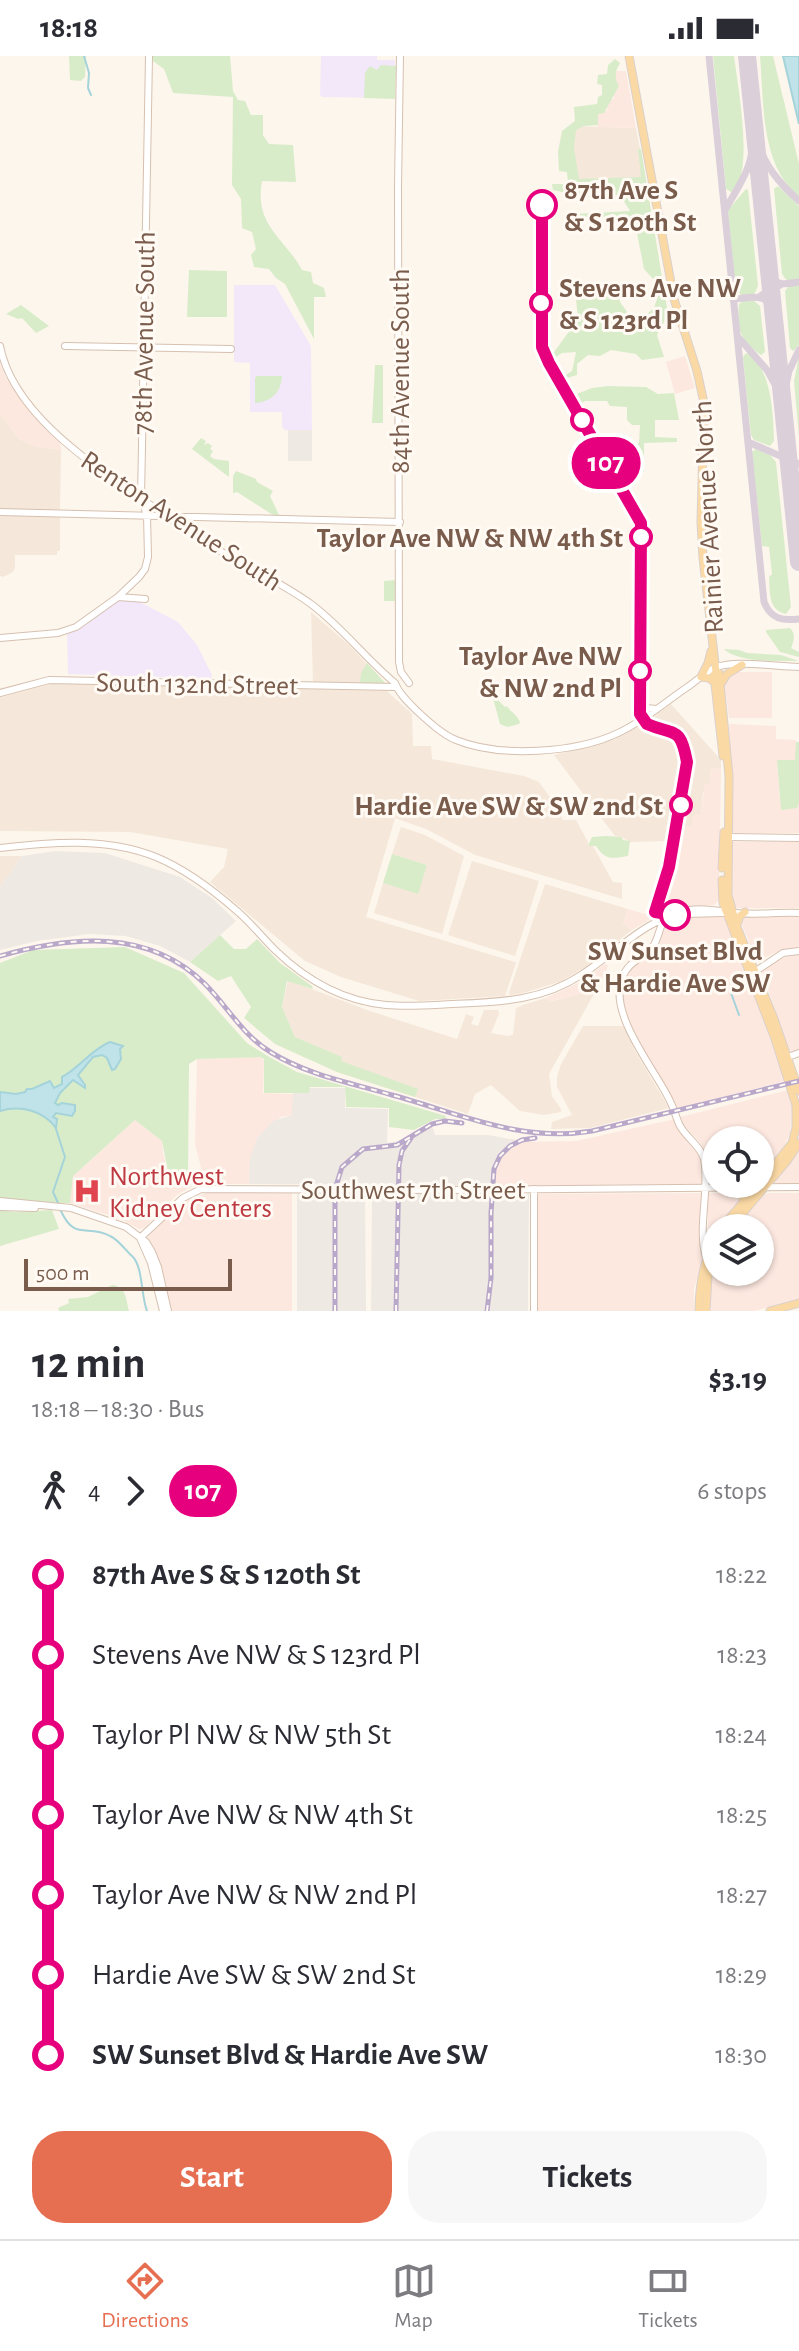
<!DOCTYPE html>
<meta charset="utf-8">
<style>
:root{--surface:#fff;--page:#f7f7f7;--text:#2b2b33;--muted:#7c7c81;--line:#e1e1e2;--accent:#e76f51}
body{margin:0;font-family:"Alegreya Sans",sans-serif;background:var(--page);color:var(--text);height:100vh;display:flex;flex-direction:column;font-size:30px;white-space:nowrap}
*{box-sizing:border-box;margin:0}
p{font-size:26px;color:var(--muted)}
.icon{flex:none;width:44px;height:44px;fill:none;stroke:currentColor;stroke-width:2;stroke-linecap:round;stroke-linejoin:round}
.map{position:relative;height:1255px;overflow:hidden}
.side{display:flex;flex-direction:column;background:var(--surface);flex:1}
.side>*{flex:none}
.badge{padding:0 16px;border-radius:26px;font-size:28px;line-height:52px}
.controls{position:absolute;left:702px;top:1070px;display:grid;gap:16px}
.controls a{display:grid;place-items:center;width:72px;height:72px;border-radius:50%;background:var(--surface);box-shadow:0 2px 6px #0004;font-size:40px}
.scale{position:absolute;left:24px;bottom:20px;width:208px;box-sizing:border-box;padding-left:8px;border:4px solid #7a5c4d;border-top:0;font-size:22px;line-height:28px;white-space:nowrap;color:#7a5c4d;-webkit-text-stroke:6px #fffaf3;paint-order:stroke}
.map>.badge{position:absolute;translate:-50% -50%;box-shadow:0 0 0 4px #fff}
.legs{display:flex;align-items:center;gap:12px;height:88px;padding:0 32px;font-size:26px}
.legs p{margin-inline-start:auto}
.head{display:flex;align-items:center;justify-content:space-between;height:136px;padding:0 32px}
h1{font-size:44px;font-weight:700;line-height:60px}
.action{display:flex;gap:16px;margin-top:auto;padding:16px 32px}
.action a{flex:1;height:92px;border-radius:32px;background:var(--accent);color:#fff;font-size:32px;font-weight:700;line-height:92px;text-align:center}
.action a+a{background:var(--page);color:var(--text)}
ul{padding:0 32px;list-style:none}
li{display:flex;align-items:center;gap:28px;height:80px;font-size:30px}
li i{display:grid;place-items:center;width:12px;height:100%;margin:0 10px;background:currentColor}
li i::after{content:'';width:20px;height:20px;margin:-10px;border:6px solid;border-radius:50%;background:var(--surface)}
li p{margin-inline-start:auto}
li:first-child i{background:linear-gradient(#0000 50%,currentColor 0)}
li:last-child i{background:linear-gradient(currentColor 50%,#0000 0)}
.status{display:flex;justify-content:space-between;align-items:center;height:56px;padding:0 40px;background:var(--surface);direction:ltr}
.status svg{height:22px;fill:currentColor}
.tabs{display:flex;justify-content:space-around;align-items:center;height:112px;border-top:2px solid var(--line);background:var(--surface);font-size:22px;color:var(--muted)}
.tabs a{display:grid;justify-items:center;gap:4px}
.tabs .active{color:var(--accent)}
.map>svg:first-child{display:block}
.residential{fill:#f5e8da}
.commercial{fill:#fde8e0}
.industrial{fill:#efe9e4}
.education{fill:#f3e8fa}
.green{fill:#d8ecc9}
.water{fill:#bfe3e8;stroke:#a5d3da;stroke-width:2}
.lines{fill:none;stroke-linecap:round;stroke-linejoin:round}
.stream{stroke:#a5d3da;stroke-width:2}
.taxiway{stroke:#dbcfda;stroke-width:7}
.runway{stroke:#dbcfda;stroke-width:18}
.secondary-casing{stroke:#d6c0b0;stroke-width:8}
.primary-casing{stroke:#dad1cd;stroke-width:9}
.secondary{stroke:#fff;stroke-width:6}
.primary{stroke:#fbd9a5;stroke-width:7}
.rail-casing{stroke:#b9a8c9;stroke-width:5}
.rail{stroke:#fffaf3;stroke-width:2;stroke-dasharray:6;stroke-linecap:butt}
.line-1-casing{stroke:#fff;stroke-width:18}
.line-1{stroke:#e6007e;stroke-width:12}
.stop-1-dot{fill:#fff;stroke:#e6007e;stroke-width:4}
.labels{text-anchor:middle;stroke-width:6;stroke-linejoin:round;paint-order:stroke}
.stop-label{font-size:28px;font-weight:bold;fill:#7a5c4d;stroke:#fffaf3;text-anchor:end}
.street-label{font-size:28px;fill:#7a5c4d;stroke:#fffaf3}
.health-label{font-size:28px;fill:#be3a42;stroke:#fffaf3;text-anchor:start}
</style>
<div class="status"><b>18:18</b><svg viewBox="0 0 49 12"><path d="M0 12V9h3v3zM5 12V6h3v6zM10 12V3h3v9zM15 12V0h3v12zM26 1h20v11H26zM47 4h2v5h-2z"/></svg></div>
<div class="map">
<svg width="799" height="1255" viewBox="0 0 799 1255">
<rect width="100%" height="100%" fill="#fdf6ec"/>
<path class="residential" d="M573,70L636,72L646,125L573,124Z
M0,357L19,383L38,391L61,394L60,453L58,455H0Z
M0,459L60,460V495H57V499H15V512L13,516L3,521L0,520Z
M311,556L349,589L387,629L313,626Z
M58,627L387,635L412,658L413,690H431L432,703L524,720L539,726L557,751L561,753L562,764H576L588,786V790H593L613,826L622,827V843L475,799L426,773L395,762L366,861L515,906L516,907L505,940L419,945L341,921L305,905L210,826L224,811L228,793L130,776L0,775V640L33,631Z
M671,648L721,704V712L711,713L710,728L703,737L701,759L693,770H673L670,785L630,786L622,781L615,780L554,699L615,683L639,670L659,674L662,671L651,667L649,664Z
M401,771L425,779L464,800L442,878L374,857L383,827L417,837L427,809L392,798Z
M0,800H22L0,831Z
M472,805L539,825L515,900L448,879Z
M545,828L628,853L623,868L632,874L585,911L562,925L520,938L510,939L509,937Z
M288,924L367,954L457,983L466,958L474,961L471,968L478,970L484,954H498L499,958L491,977L507,980L513,979L516,952L523,949L546,942L549,946L579,938L583,932L594,938L549,1018L552,1040L561,1053V1056L544,1059L520,1055L491,1029L475,1038L468,1058L337,1016L341,1001L295,981L282,951Z
M583,970H625L635,995L669,1052L590,1072L551,1073L552,1066L572,1059L557,1031V1021L561,1008Z"/>
<path class="commercial" d="M614,15H626L636,72L597,71V55H607L608,43H614Z
M685,300L695,332L675,338L666,306Z
M0,307L6,322L37,361L60,385L61,394L38,391L19,383L0,357Z
M732,616H772V662H729L724,626Z
M729,668L776,670V683L796,684V705H777L780,744L799,745V777H735L732,774Z
M721,712L719,844L714,849L660,854L670,821L679,770H692L693,759L701,758L705,728L710,727L711,713Z
M730,786H799V852H738L733,849L730,834Z
M628,853L648,859L651,863L632,874L623,868Z
M716,860L723,861L729,868L785,1025L676,1053L632,973L622,946V929L630,911L641,900L661,895L659,875L665,868L690,862Z
M746,860H799V891L781,894L757,905L742,869V865Z
M799,898V994L793,996L789,994L762,916L779,903Z
M605,908L608,909L606,916L594,938L583,932L579,938L548,946L546,942L578,927Z
M259,1001L264,1004L263,1037L293,1038V1059L280,1061L250,1102L249,1128H209L204,1123L195,1088L197,1003Z
M788,1034L792,1050L790,1077L784,1090L760,1119V1084H716V1128L709,1127L706,1099L701,1088L683,1068L680,1061Z
M675,1063L700,1098L701,1128L495,1130V1115L499,1103L510,1091L520,1086L576,1085Z
M135,1064L162,1085L163,1097L168,1116L188,1125L192,1131L178,1138L144,1172L139,1173L121,1163L70,1147V1142L73,1120Z
M799,1095V1128H776L775,1124Z
M207,1137H292V1255H169L148,1185V1180L188,1143Z
M701,1137L700,1192L704,1199L694,1233V1255H538V1138Z
M708,1137H737L740,1144L712,1180L708,1177Z
M769,1137H799V1244L754,1255H710L711,1225L716,1208V1216H760V1172H735L764,1139Z"/>
<path class="industrial" d="M288,374H312V405H288Z
M55,795L105,797L180,821L212,842L236,865L190,906L160,890L126,880L89,878L37,885L0,894V831L22,800Z
M293,1032H345V1052L388,1053L387,1087L399,1085L429,1067L434,1074L435,1079H488L516,1084L508,1089L493,1109L491,1130L249,1128L250,1102L257,1082L273,1065L292,1059Z
M299,1136L365,1137L366,1255H297V1139Z
M372,1137L529,1138L528,1255H371Z"/>
<path class="education" d="M321,0H377V4H395V40L393,42L322,41L320,39Z
M234,229H275L311,290L312,374H285L282,371V356H250V307L234,306Z
M117,545H138L178,566L197,589L212,619L211,623L68,618L67,578Z"/>
<path class="green" d="M69,0H86L85,21L81,25L70,24Z
M153,0H230L233,35L238,44L245,45L251,59H263V79L269,88L293,89L296,126L262,125C254,170 284,181 302,214L311,216L313,227L324,232L326,241H314V283L285,228L276,222L269,213L254,211L251,199L256,193L252,176L242,172L241,143L232,129L233,41L173,37L164,13L153,5Z
M713,0H734C738,32 754,114 733,137L726,133Z
M760,0H773L799,108V140C760,110 764,45 760,0Z
M615,3L620,7C615,15 614,22 619,30L604,57L598,58V69L584,70L576,74L574,92L579,123L641,121L638,93H641L668,258L657,279L664,301L642,304L636,298L611,294L600,300L588,299L577,308V319L567,322L564,320L572,315L576,296L562,297L553,303L552,299L578,263L576,243L568,239L569,232H597L619,237L620,246L630,260L642,262L654,252L658,240L655,225L644,213L634,162L576,161L574,158L630,155L620,139L585,141L553,134L552,128H568L567,116L559,115L558,96L562,75L575,65L574,51L597,48L598,41L602,39V29L597,28L598,19L607,18L608,9Z
M381,9L396,10L395,43L364,42L365,17L370,10L377,14Z
M778,130L799,150V224L787,225L782,218L774,133Z
M746,133L748,134L758,230L754,239L742,240L735,232L728,154Z
M189,214L227,215V261H187Z
M799,229V289L793,295L790,292L785,235L789,230Z
M753,244L760,250L765,296L761,299C740,284 737,275 739,248L743,245Z
M21,249L49,270L36,277L22,262L18,263L6,258Z
M749,296C772,317 773,356 774,385L770,390L754,384L751,379L743,302L744,299Z
M799,300V381L794,325Z
M375,309H383V367H372Z
M257,320H282C281,337 271,346 255,347V322Z
M608,330L646,331L658,338L674,337L679,364H655V381L677,382V386L644,387V416H632L630,402L600,389L624,392L639,387L640,369H632L627,364V351L610,350L607,345H585L579,349L574,339L592,332Z
M201,382L206,385L204,389L208,387L212,390L210,393L213,395L210,400L214,403L229,405V421L192,393Z
M756,393L770,399L776,406L791,551L786,558C768,554 770,536 769,521L772,518L769,491L762,490L752,396Z
M236,415L256,423L257,426L273,435L270,440L279,459H273L237,436L233,437V420Z
M397,524L396,545H384V525Z
M790,572C796,578 794,585 791,592L799,596V601L780,596L766,576V574Z
M724,593L739,594L747,597L781,599L799,605C779,605 738,607 724,593Z
M367,607L387,629L360,628L361,617Z
M481,635L494,640L505,651L507,650C511,657 516,657 520,666L519,668L507,671L500,668L493,642Z
M796,686H799V747L797,752L781,754L777,704H795Z
M606,780L622,781L623,784L630,785L628,800C611,803 605,804 596,790H588L592,781Z
M392,798L427,809L418,838L383,827Z
M220,879L234,893H246L257,883L280,907L312,930L313,933L287,925L282,951L295,981L342,1001L341,1005L418,1033L415,1041L337,1016L275,988L244,962L251,951L231,920L218,925L190,906Z
M125,891L184,917L247,987L271,1002L297,1016L446,1060L445,1063H435L414,1074L389,1071V1052L346,1051L345,1031H310L309,1037H264V1003L260,1001L197,1003L189,1008L188,1125L168,1116L162,1085L135,1064L73,1120L70,1147L10,1146L0,1142V907L33,894Z
M0,1154L14,1156L52,1154L59,1173L0,1190Z
M112,1229C126,1230 126,1243 129,1255H59L58,1252L69,1247L68,1243L88,1241Z"/>
<path class="water" d="M783,0H799V68Z
M110,986L123,990L120,993L121,1003L115,1013L112,1014L107,1002L102,999L93,1001L78,1019L85,1029V1032L73,1024L60,1037L55,1047L58,1049L62,1047L75,1049V1055L72,1060L56,1057L53,1061L57,1063L56,1072C43,1054 20,1049 0,1055V1036L16,1038L25,1036L27,1033H32L50,1025L54,1032L62,1028V1021C79,1012 93,992 110,986Z"/>
<g class="lines">
<path class="stream" d="M84,0L89,17L88,32L91,39
M731,937L739,959
M55,1070L65,1101L53,1136L58,1147
M60,1153C75,1187 87,1167 110,1180C119,1184 126,1195 133,1201C143,1212 141,1240 147,1255"/>
<path class="taxiway" d="M709,0L764,546C771,563 782,565 799,563
M756,81C764,109 778,126 799,145
M725,154C744,121 751,115 755,75
M770,218C776,231 786,228 799,226
M759,241L768,235L770,226
M772,242L775,232L782,228
M733,243C749,242 766,236 773,254
M738,281L767,314L777,332L783,353
M783,343L789,315L799,294
M748,386L799,408"/>
<path class="runway" d="M747,0L799,506"/>
<g class="secondary-casing">
<path id="secondary" d="M400,0L398,131L399,606L401,616L409,627
M0,290C13,358 93,409 146,446C173,464 199,483 227,499C255,515 285,529 311,548C342,571 366,603 395,627C399,638 409,647 417,655C429,666 442,678 456,684C500,702 576,697 618,677C644,665 665,646 689,630C697,624 705,617 714,612C734,603 777,611 799,611
M65,290L231,293
M0,456L400,466
M118,541L145,543
M0,582L58,577L76,571L118,541L139,521L145,513L148,501L147,459L141,442L142,390L149,0
M0,637L49,624L395,631
M640,647L645,652L657,653
M727,781L799,782
M0,792C52,786 106,781 156,801C185,813 213,834 237,855C250,866 262,881 275,894C306,924 342,945 386,949C409,951 431,949 453,948C499,946 542,945 581,919C617,896 646,862 690,854C702,852 714,854 726,856C749,860 776,856 799,857
M686,858L723,857
M664,864C659,872 658,885 652,892C641,903 628,906 622,922C608,959 655,1013 670,1045C674,1053 676,1061 679,1068C685,1081 701,1090 704,1103C710,1134 697,1172 706,1201
M753,917L783,897L799,895
M785,1002L799,997
M0,1145L71,1152L126,1171L146,1186L152,1196L158,1211L168,1255
M0,1151L35,1152
M140,1182L183,1142L201,1133L446,1134L799,1131
M140,1182L151,1207L163,1255
M534,1255V1133"/>
</g>
<g class="primary-casing">
<path id="primary" d="M629,0L674,243L697,315L704,347L701,466L703,502L716,616L719,617L729,720L728,839L737,871L774,963L799,1035
M711,595L708,607L701,621L709,622L714,626
M716,616L714,619L723,700
M722,626L727,618L742,609
M722,812L724,776
M722,824L723,847L775,983L796,1049V1072L792,1087L760,1127
M737,868L740,860L745,856
M736,1133L743,1139V1146
M721,1172L759,1128
M730,1172L787,1105L799,1087
M699,1255C699,1229 704,1204 716,1181
M706,1255L708,1220L716,1195
M770,1255L799,1247"/>
</g>
<use href="#secondary" class="secondary"/>
<use href="#primary" class="primary"/>
<g class="rail-casing">
<path id="rail" d="M0,900C71,880 148,872 205,928C228,951 243,980 272,997C308,1019 351,1027 392,1039C458,1057 521,1087 592,1075L799,1025
M335,1255V1133L342,1111L363,1093L397,1089L432,1068L445,1065L462,1067
M396,1255L399,1109L402,1095L411,1082
M487,1255L491,1222V1157L494,1113L500,1100L510,1090L522,1084L535,1082"/>
</g>
<use href="#rail" class="rail"/>
</g>
<g class="lines">
<g class="line-1-casing">
<path id="line-1" d="M542,149V291L549,307L641,467L640,658L647,668C675,680 680,669 687,706L669,811L655,856L675,859"/>
</g>
<use href="#line-1" class="line-1"/>
</g>
<defs>
<g id="hospital-bare" transform="scale(2.16)"><path d="M-5-5h3v3.5h4V-5h3V5h-3V1.5h-4V5h-3Z" fill="#e0444e" stroke="#fffaf3" stroke-width="2.5" paint-order="stroke"/></g>
</defs>
<g fill-rule="evenodd">
<use href="#hospital-bare" x="87" y="1135"/>
</g>
<g class="stop-1-dot">
<circle cx="542" cy="149" r="14"/>
<circle cx="541" cy="247" r="10"/>
<circle cx="582" cy="364" r="10"/>
<circle cx="641" cy="481" r="10"/>
<circle cx="640" cy="615" r="10"/>
<circle cx="681" cy="749" r="10"/>
<circle cx="675" cy="859" r="14"/>
</g>
<g class="labels">
<g class="stop-label">
<text x="564" y="143" text-anchor="start">87th Ave S<tspan x="564" dy="32">&amp; S 120th St</tspan></text>
<text x="559" y="241" text-anchor="start">Stevens Ave NW<tspan x="559" dy="32">&amp; S 123rd Pl</tspan></text>
<text x="623" y="491">Taylor Ave NW &amp; NW 4th St</text>
<text x="622" y="609">Taylor Ave NW<tspan x="622" dy="32">&amp; NW 2nd Pl</tspan></text>
<text x="663" y="759">Hardie Ave SW &amp; SW 2nd St</text>
<text x="675" y="904" text-anchor="middle">SW Sunset Blvd<tspan x="675" dy="32">&amp; Hardie Ave SW</tspan></text>
</g>
<g class="street-label">
<text transform="translate(143 277) rotate(-89)" y="10">78th Avenue South</text>
<text transform="translate(399 315) rotate(-90)" y="10">84th Avenue South</text>
<text transform="translate(707 461) rotate(-93)" y="10">Rainier Avenue North</text>
<text transform="translate(182 464) rotate(33)" y="10">Renton Avenue South</text>
<text transform="translate(197 627) rotate(1)" y="10">South 132nd Street</text>
<text x="413" y="1143">Southwest 7th Street</text>
</g>
<g class="health-label">
<text x="109" y="1129">Northwest<tspan x="109" dy="32">Kidney Centers</tspan></text>
</g>
</g>
</svg>
<div class="controls">
<a><svg class="icon" aria-label="locate" viewBox="0 0 24 24"><circle cx="12" cy="12" r="6"/><path d="M12 2v4M12 18v4M2 12h4M18 12h4"/></svg></a>
<a><svg class="icon" aria-label="layers" viewBox="0 0 24 24"><path d="M12 4l9 5-9 5-9-5zM3 14l9 5 9-5"/></svg></a>
</div>
<div class="scale">500 m</div>
<b class="badge" style="left:606px;top:407px;background:#e6007e;color:#fff">107</b>
</div>
<section class="side">
<div class="head"><div><h1>12 min</h1><p>18:18 – 18:30 · Bus</p></div><b>$3.19</b></div>
<div class="legs"><svg class="icon" aria-label="walk" viewBox="0 0 24 24"><circle cx="13" cy="4" r="2"/><path d="M13 8l-2 6 4 7M11 14l-3 7M7 12l3-4h3l4 4"/></svg>4<svg class="icon" aria-label="forward" viewBox="0 0 24 24"><path d="M9 5l7 7-7 7"/></svg><b class="badge" style="background:#e6007e;color:#fff">107</b><p>6 stops</p></div>
<ul>
<li><i style="color:#e6007e"></i><b>87th Ave S &amp; S 120th St</b><p>18:22</p></li>
<li><i style="color:#e6007e"></i><span>Stevens Ave NW &amp; S 123rd Pl</span><p>18:23</p></li>
<li><i style="color:#e6007e"></i><span>Taylor Pl NW &amp; NW 5th St</span><p>18:24</p></li>
<li><i style="color:#e6007e"></i><span>Taylor Ave NW &amp; NW 4th St</span><p>18:25</p></li>
<li><i style="color:#e6007e"></i><span>Taylor Ave NW &amp; NW 2nd Pl</span><p>18:27</p></li>
<li><i style="color:#e6007e"></i><span>Hardie Ave SW &amp; SW 2nd St</span><p>18:29</p></li>
<li><i style="color:#e6007e"></i><b>SW Sunset Blvd &amp; Hardie Ave SW</b><p>18:30</p></li>
</ul>
<div class="action"><a>Start</a><a>Tickets</a></div>
</section>
<nav class="tabs">
<a class="active"><svg class="icon" aria-label="directions" viewBox="0 0 24 24"><path d="M12 3l9 9-9 9-9-9zM9 14v-3h6M13 9l2 2-2 2"/></svg>Directions</a>
<a><svg class="icon" aria-label="map" viewBox="0 0 24 24"><path d="M3 6l6-2 6 2 6-2v14l-6 2-6-2-6 2zM9 4v14M15 6v14"/></svg>Map</a>
<a><svg class="icon" aria-label="tickets" viewBox="0 0 24 24"><path d="M3 7h18v10H3zM15 7v10"/></svg>Tickets</a>
</nav>
